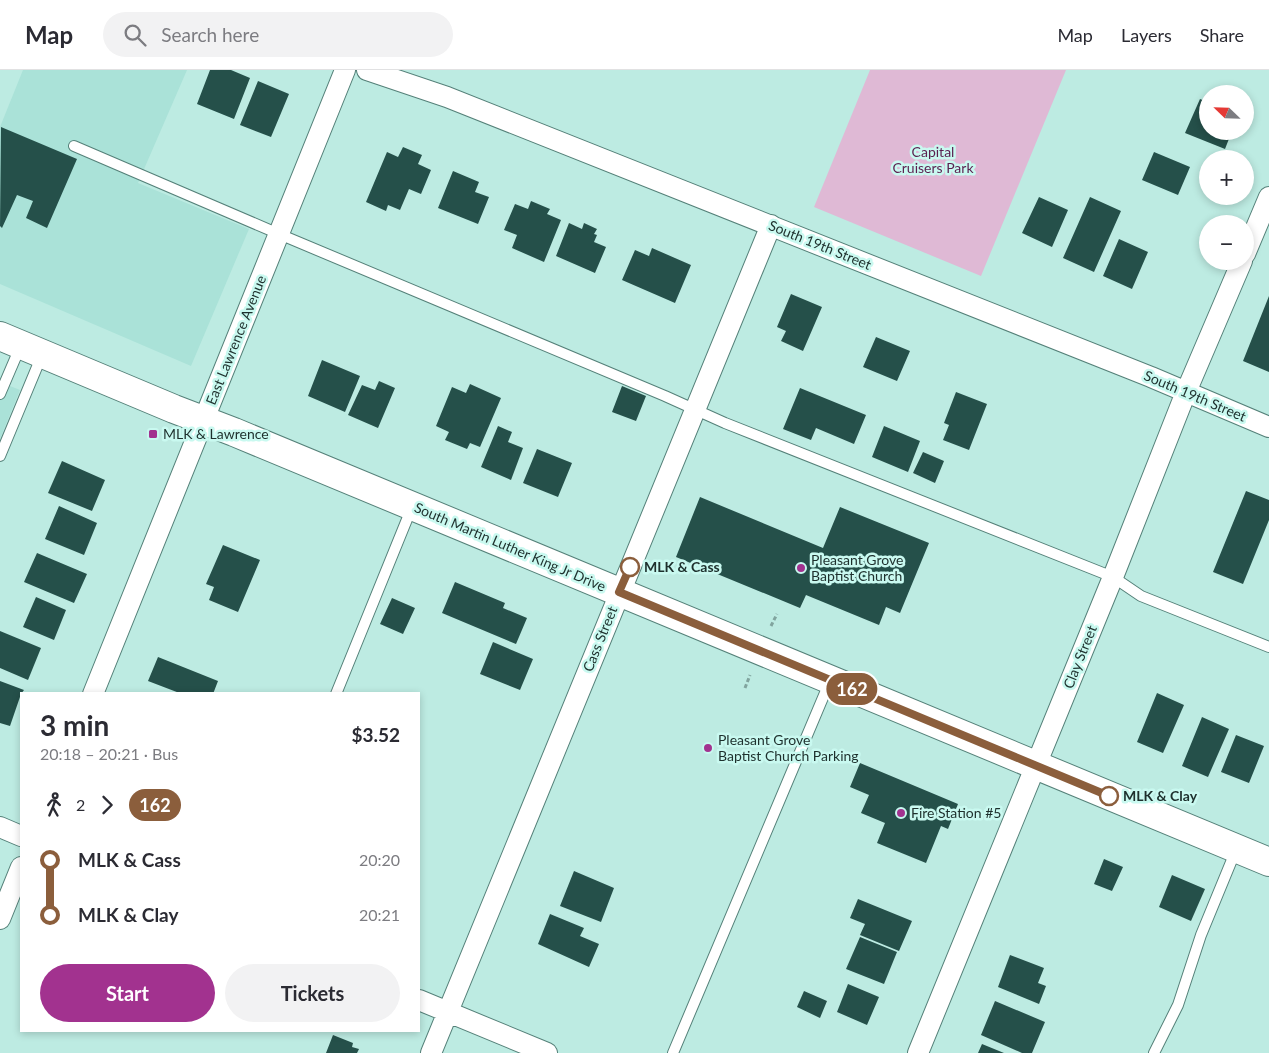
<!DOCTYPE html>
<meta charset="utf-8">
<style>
:root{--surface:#fff;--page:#f2f2f3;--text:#2b2b33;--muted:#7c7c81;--line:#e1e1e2;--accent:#a2328f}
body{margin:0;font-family:Lato,sans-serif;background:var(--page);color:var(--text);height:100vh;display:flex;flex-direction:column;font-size:19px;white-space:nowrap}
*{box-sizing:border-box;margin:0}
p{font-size:16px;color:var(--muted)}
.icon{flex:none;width:28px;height:28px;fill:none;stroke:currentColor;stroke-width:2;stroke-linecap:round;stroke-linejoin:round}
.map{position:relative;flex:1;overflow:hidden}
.drawer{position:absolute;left:20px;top:622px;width:400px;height:340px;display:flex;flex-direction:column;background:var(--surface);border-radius:0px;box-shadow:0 2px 8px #0003}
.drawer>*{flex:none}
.badge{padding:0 10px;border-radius:16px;font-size:18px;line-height:32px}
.needle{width:32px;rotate:293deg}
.controls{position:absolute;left:1199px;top:15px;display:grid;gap:10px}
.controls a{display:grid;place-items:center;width:55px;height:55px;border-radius:50%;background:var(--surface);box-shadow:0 2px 8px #0003;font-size:25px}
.map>.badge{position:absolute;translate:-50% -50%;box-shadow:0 0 0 2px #fff}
.legs{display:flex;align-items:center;gap:8px;height:55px;padding:0 20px;font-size:16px}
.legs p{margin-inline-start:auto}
.overview{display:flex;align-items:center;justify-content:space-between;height:85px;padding:0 20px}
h1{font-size:28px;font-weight:700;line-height:38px}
.action{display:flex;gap:10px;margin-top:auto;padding:10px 20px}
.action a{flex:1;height:58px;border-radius:30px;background:var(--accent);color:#fff;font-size:20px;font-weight:700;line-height:58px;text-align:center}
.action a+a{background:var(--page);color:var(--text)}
ul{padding:0 20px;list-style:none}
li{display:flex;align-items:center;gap:18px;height:55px;font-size:19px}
li i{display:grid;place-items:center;width:8px;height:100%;margin:0 6px;background:currentColor}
li i::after{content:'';width:12px;height:12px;margin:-6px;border:4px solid;border-radius:50%;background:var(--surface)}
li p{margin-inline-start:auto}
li:first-child i{background:linear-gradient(#0000 50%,currentColor 0)}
li:last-child i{background:linear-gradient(currentColor 50%,#0000 0)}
header{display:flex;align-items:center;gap:30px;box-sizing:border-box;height:70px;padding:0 25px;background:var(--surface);border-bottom:1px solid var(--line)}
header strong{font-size:24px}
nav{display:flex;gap:28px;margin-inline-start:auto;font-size:18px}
.search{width:350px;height:45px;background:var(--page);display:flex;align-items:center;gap:12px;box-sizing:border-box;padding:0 18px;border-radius:28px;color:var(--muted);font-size:19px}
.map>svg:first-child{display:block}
.built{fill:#aae2d8}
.green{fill:#dfb9d5}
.building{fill:#25504a}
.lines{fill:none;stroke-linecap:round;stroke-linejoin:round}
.lane-casing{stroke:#558179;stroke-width:12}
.street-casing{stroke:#558179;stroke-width:22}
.secondary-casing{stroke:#558179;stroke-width:30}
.path{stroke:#81a49e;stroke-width:3;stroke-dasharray:4 2.5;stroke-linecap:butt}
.lane{stroke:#fff;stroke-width:10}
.street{stroke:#fff;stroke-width:20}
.secondary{stroke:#fff;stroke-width:28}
.line-1-casing{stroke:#fff;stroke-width:11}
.line-1{stroke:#8b5e3c;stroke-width:8}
.poi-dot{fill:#a2328f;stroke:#c9f9f0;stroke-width:2}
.stop-1-dot{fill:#fff;stroke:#8b5e3c;stroke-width:2.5}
.labels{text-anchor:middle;stroke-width:5;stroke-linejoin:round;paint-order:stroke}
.park-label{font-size:14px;fill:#5a1f4f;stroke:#c9f9f0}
.street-label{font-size:14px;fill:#1e302d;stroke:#c9f9f0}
.poi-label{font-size:14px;fill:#1e302d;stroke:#c9f9f0;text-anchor:start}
.stop-label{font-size:14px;font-weight:bold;fill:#1e302d;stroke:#c9f9f0;text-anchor:start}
</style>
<header>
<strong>Map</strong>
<div class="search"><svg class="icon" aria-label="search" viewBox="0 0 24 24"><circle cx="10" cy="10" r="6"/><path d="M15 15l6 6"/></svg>Search here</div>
<nav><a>Map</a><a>Layers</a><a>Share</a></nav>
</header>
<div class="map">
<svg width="1269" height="983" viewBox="0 0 1269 983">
<rect width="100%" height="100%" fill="#bdebe2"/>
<path class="built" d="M23,0H187L138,113L249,159L191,296L0,214V57Z
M0,312L20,320L0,369Z"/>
<path class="green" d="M870,0H1066L981,206L814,137Z"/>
<path class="building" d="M210,0H231L250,8L234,49L197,34Z
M258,11L289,24L271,67L240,55Z
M1200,29L1208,32V61H1232L1225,79L1185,63Z
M1,57L77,89L47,158L26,148L33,131L17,125L2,158L0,156Z
M403,77L422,85L418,94L431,100L421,124L409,119L400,140L388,135L386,141L366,132L387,82L398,87Z
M1154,82L1190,97L1178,125L1142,110Z
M453,101L479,112L475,122L489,127L478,154L438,138Z
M1039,127L1068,140L1052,177L1022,163Z
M1090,127L1121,141L1094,202L1063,188Z
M531,131L550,139L547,144L561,150L544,192L512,178L517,165L504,160L515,134L528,139Z
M569,153L582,159L584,153L597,159L594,164L597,165L594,172L606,177L595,203L556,186Z
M1119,169L1148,182L1132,219L1103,206Z
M652,178L691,195L675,233L622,210L635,180L649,186Z
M791,224L822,237L803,281L781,271L786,261L777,257Z
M1269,226V302L1243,291Z
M876,267L910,281L897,311L863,297Z
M322,290L360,306L345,342L308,326Z
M379,311L395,318L378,358L348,345L362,315L375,320Z
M470,314L501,328L480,377L470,373L467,379L445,370L449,362L436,356L452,317L466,323Z
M622,316L646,326L636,351L612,342Z
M800,318L866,345L854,374L816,358L811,370L783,359Z
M956,322L987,334L969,380L943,370L949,355L944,353Z
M498,356L512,362L508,372L523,378L511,410L481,397Z
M884,356L920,371L908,402L872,387Z
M537,379L572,393L558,427L523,413Z
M923,382L944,391L935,413L913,403Z
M62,391L105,410L92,441L48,423Z
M1246,421L1269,430V450L1243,514L1213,502Z
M700,427L823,478L840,437L929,473L900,543L886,537L879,555L806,525L800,538L676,487Z
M59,436L97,453L84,485L45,469Z
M223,475L260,490L238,542L209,530L214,517L206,514Z
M37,483L87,504L74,533L24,512Z
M455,512L505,533L503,538L527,548L516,574L442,543Z
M36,527L66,540L54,570L23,557Z
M392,528L415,538L403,564L380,554Z
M0,561L41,578L28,610L0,598Z
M493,572L533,589L520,620L480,604Z
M158,587L218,611L213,624H182L148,611Z
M0,611L24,620L21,624L10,656L0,653Z
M1157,623L1184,635L1163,683L1137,672Z
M1202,647L1229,659L1208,707L1182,696Z
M1236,665L1264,676L1249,713L1221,702Z
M860,693L958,734L948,759L941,756L926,793L877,773L885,753L861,743L869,725L850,717Z
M1104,789L1123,797L1112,821L1094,814Z
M574,801L614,818L601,852L560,836Z
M1172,805L1205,819L1191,851L1159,837Z
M858,829L912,851L899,881L860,865L865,854L850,848Z
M550,844L584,858L580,866L599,874L589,897L538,874Z
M860,867L897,882L884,914L846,899Z
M1010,885L1044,898L1038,913L1046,916L1039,934L998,917Z
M848,914L879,927L867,955L837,942Z
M804,921L827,931L820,948L797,937Z
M995,931L1045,952L1032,983H1022L981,965Z
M333,965L353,973L352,977L359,979L357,983H326Z
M982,974L1004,983H978Z"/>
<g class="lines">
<g class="lane-casing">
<path id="lane" d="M74,76L279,164L665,326L725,353L1113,507L1141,526L1269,577
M0,324L21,275
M0,386L42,285
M336,624L412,437
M673,983L830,611
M1154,983L1178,935L1201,865L1236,780"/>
</g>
<g class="street-casing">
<path id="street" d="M367,0L447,27L1151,307L1269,357
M1245,184L1269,127
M93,624L345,0
M0,757L21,766
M0,849L21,797
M419,930L547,983
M431,983L771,155
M918,983L1113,507L1186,322L1242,191"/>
</g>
<g class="secondary-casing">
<path id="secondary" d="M0,266L174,339L234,362L1269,792"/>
</g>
<path class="path" d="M771,556L777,544
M745,618L750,605"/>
<use href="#lane" class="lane"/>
<use href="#street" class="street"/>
<use href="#secondary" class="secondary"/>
</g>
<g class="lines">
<g class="line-1-casing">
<path id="line-1" d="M630,497L619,522L1109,726"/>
</g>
<use href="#line-1" class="line-1"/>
</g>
<g class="poi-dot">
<rect x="148" y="359" width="10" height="10" rx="2.5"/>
<circle cx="801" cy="498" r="5"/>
<circle cx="708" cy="678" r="5"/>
<circle cx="901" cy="743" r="5"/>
</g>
<g class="stop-1-dot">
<circle cx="630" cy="497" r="9"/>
<circle cx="1109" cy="726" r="9"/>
</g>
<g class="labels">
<g class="park-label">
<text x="933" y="87">Capital<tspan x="933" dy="16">Cruisers Park</tspan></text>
</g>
<g class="street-label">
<text transform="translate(820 175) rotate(22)" y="5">South 19th Street</text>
<text transform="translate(236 270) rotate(-68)" y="5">East Lawrence Avenue</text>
<text transform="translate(1195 326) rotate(23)" y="5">South 19th Street</text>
<text transform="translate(510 477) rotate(23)" y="5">South Martin Luther King Jr Drive</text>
<text transform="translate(600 569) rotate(-68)" y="5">Cass Street</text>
<text transform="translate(1080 587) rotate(-68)" y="5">Clay Street</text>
</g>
<g class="poi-label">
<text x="163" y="369">MLK &amp; Lawrence</text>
<text x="811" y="495">Pleasant Grove<tspan x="811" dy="16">Baptist Church</tspan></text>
<text x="718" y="675">Pleasant Grove<tspan x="718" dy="16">Baptist Church Parking</tspan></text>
<text x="911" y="748">Fire Station #5</text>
</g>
<g class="stop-label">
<text x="644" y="502">MLK &amp; Cass</text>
<text x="1123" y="731">MLK &amp; Clay</text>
</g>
</g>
</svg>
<div class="controls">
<a><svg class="needle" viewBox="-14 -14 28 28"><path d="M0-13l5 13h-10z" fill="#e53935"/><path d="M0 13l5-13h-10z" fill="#7c7c81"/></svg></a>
<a>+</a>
<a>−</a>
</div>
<b class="badge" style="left:852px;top:619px;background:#8b5e3c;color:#fff">162</b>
<section class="drawer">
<div class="overview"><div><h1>3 min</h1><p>20:18 – 20:21 · Bus</p></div><b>$3.52</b></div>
<div class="legs"><svg class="icon" aria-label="walk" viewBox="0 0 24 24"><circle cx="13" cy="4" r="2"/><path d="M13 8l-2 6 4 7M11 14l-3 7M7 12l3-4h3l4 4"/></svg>2<svg class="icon" aria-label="forward" viewBox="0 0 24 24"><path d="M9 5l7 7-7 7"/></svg><b class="badge" style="background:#8b5e3c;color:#fff">162</b></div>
<ul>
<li><i style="color:#8b5e3c"></i><b>MLK &amp; Cass</b><p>20:20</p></li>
<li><i style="color:#8b5e3c"></i><b>MLK &amp; Clay</b><p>20:21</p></li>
</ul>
<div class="action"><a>Start</a><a>Tickets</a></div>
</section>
</div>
